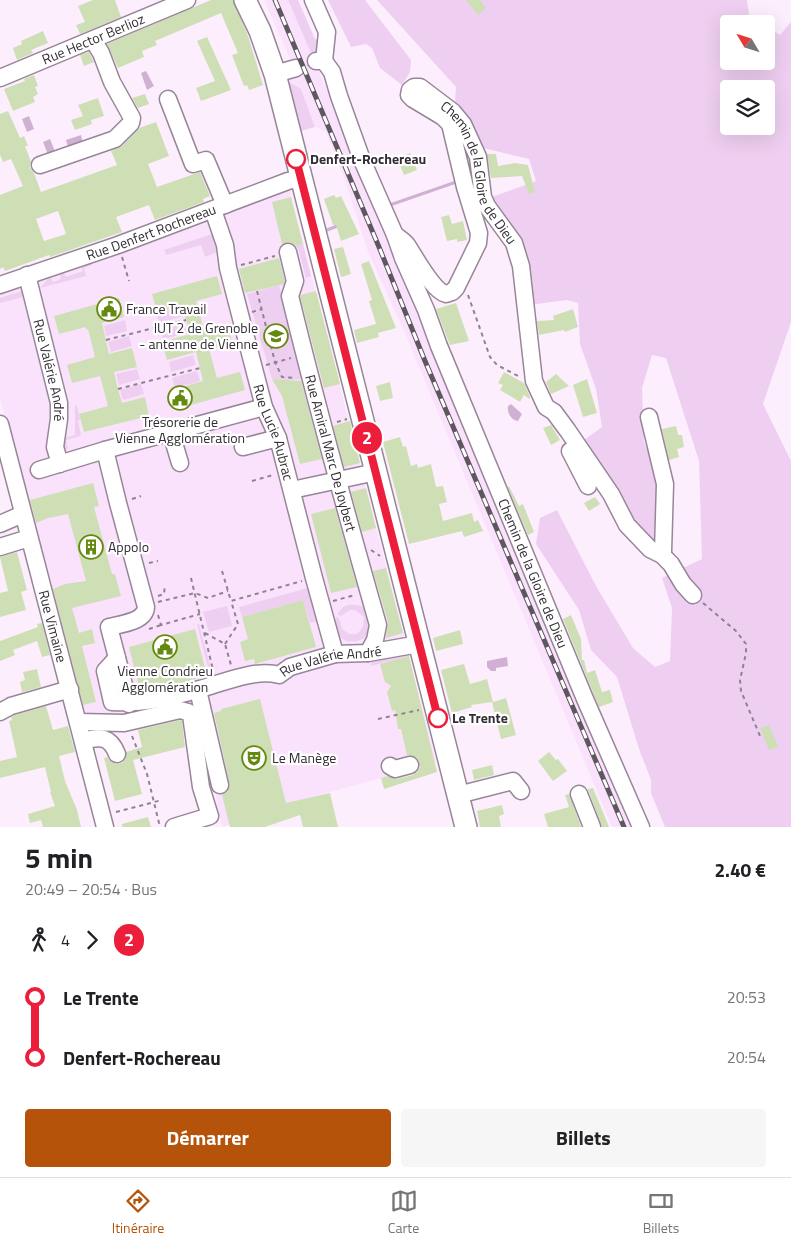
<!DOCTYPE html>
<html lang="fr">
<meta charset="utf-8">
<style>
:root{--surface:#fff;--page:#f6f6f6;--text:#202124;--muted:#757577;--line:#e0e0e0;--accent:#b45309}
body{margin:0;font-family:"Titillium Web",sans-serif;background:var(--page);color:var(--text);height:100vh;display:flex;flex-direction:column;font-size:19px;white-space:nowrap}
*{box-sizing:border-box;margin:0}
p{font-size:16px;color:var(--muted)}
.icon{flex:none;width:28px;height:28px;fill:none;stroke:currentColor;stroke-width:2;stroke-linecap:round;stroke-linejoin:round}
.map{position:relative;height:827px;overflow:hidden}
.side{display:flex;flex-direction:column;background:var(--surface);flex:1}
.side>*{flex:none}
.badge{padding:0 10px;border-radius:16px;font-size:18px;line-height:32px}
.needle{width:32px;rotate:308deg}
.fabs{position:absolute;left:720px;top:15px;display:grid;gap:10px}
.fabs a{display:grid;place-items:center;width:55px;height:55px;border-radius:5px;background:var(--surface);box-shadow:0 5px 20px #0002;font-size:25px}
.map>.badge{position:absolute;translate:-50% -50%;box-shadow:0 0 0 2px #fff}
.legs{display:flex;align-items:center;gap:8px;height:55px;padding:0 25px;font-size:16px}
.legs p{margin-inline-start:auto}
.headline{display:flex;align-items:center;justify-content:space-between;height:85px;padding:0 25px}
h1{font-size:28px;font-weight:700;line-height:38px}
.button{display:flex;gap:10px;margin-top:auto;padding:10px 25px}
.button a{flex:1;height:58px;border-radius:5px;background:var(--accent);color:#fff;font-size:20px;font-weight:700;line-height:58px;text-align:center}
.button a+a{background:var(--page);color:var(--text)}
ul{padding:0 25px;list-style:none}
li{display:flex;align-items:center;gap:18px;height:60px;font-size:19px}
li i{display:grid;place-items:center;width:8px;height:100%;margin:0 6px;background:currentColor}
li i::after{content:'';width:12px;height:12px;margin:-6px;border:4px solid;border-radius:50%;background:var(--surface)}
li p{margin-inline-start:auto}
li:first-child i{background:linear-gradient(#0000 50%,currentColor 0)}
li:last-child i{background:linear-gradient(currentColor 50%,#0000 0)}
.menu{display:flex;justify-content:space-around;align-items:center;height:70px;border-top:1px solid var(--line);background:var(--surface);font-size:14px;color:var(--muted)}
.menu a{display:grid;justify-items:center;gap:2px}
.menu .selected{color:var(--accent)}
.map>svg:first-child{display:block}
.built{fill:#fae2fc}
.green{fill:#efcff1;fill-rule:evenodd}
.water{fill:#d0b0d3}
.lines{fill:none;stroke-linecap:round;stroke-linejoin:round}
.stream{stroke:#d0b0d3;stroke-width:3}
.building{fill:#cedfb5;fill-rule:evenodd}
.minor-casing{stroke:#978698;stroke-width:19}
.major-casing{stroke:#978698;stroke-width:24}
.path{stroke:#8e848f;stroke-width:2;stroke-dasharray:4 4;stroke-linecap:butt}
.minor{stroke:#fff;stroke-width:16}
.major{stroke:#fff;stroke-width:21}
.rail-casing{stroke:#5f5760;stroke-width:5}
.rail{stroke:#fff;stroke-width:3;stroke-dasharray:9;stroke-linecap:butt}
.line-1-casing{stroke:#fff;stroke-width:11}
.line-1{stroke:#ed1e3c;stroke-width:8}
.stop-1-dot{fill:#fff;stroke:#ed1e3c;stroke-width:2.5}
.labels{text-anchor:middle;stroke-width:4.5;stroke-linejoin:round;paint-order:stroke}
.street-label{font-size:14px;fill:#332c34;stroke:#fff}
.stop-label{font-size:14px;font-weight:bold;fill:#332c34;stroke:#fff;text-anchor:start}
.poi-label{font-size:14px;fill:#332c34;stroke:#fff;text-anchor:start}
</style>
<div class="map">
<svg width="791" height="827" viewBox="0 0 791 827">
<rect width="100%" height="100%" fill="#fdeefe"/>
<path class="built" d="M264,0H288L330,98L335,97L637,827H612L401,324L368,252L345,180L326,132L315,127L301,89L289,82L291,61Z
M289,189L436,761L381,778L297,801V804L222,827L199,715L128,717L90,715L79,706L0,399V291Z"/>
<path class="green" d="M288,0H298L315,39L321,41L316,43L318,52L313,58Z
M328,0H365L411,60L410,72L402,85L380,68L372,48L366,44L351,47Z
M377,0H747L749,15L762,24H729V61H766V26L780,35L791,22V322L763,404L791,461V827H665L651,793V780L639,749L617,677L591,650L579,610L536,544L540,518L557,510L596,586L633,648L655,667L670,661L672,608L662,578L702,559L699,461L666,358L652,355L642,388L644,442L658,474L657,542L646,544L581,442L602,427L596,389L580,344L578,303L567,300L530,305L489,198L536,181L529,159L479,147L465,116L455,101L456,87ZM729,89H766V126H729Z
M289,82L301,89L315,127L301,131Z
M212,234L217,252L205,257L201,245L166,255L164,250Z
M303,244L311,276L306,278L298,248L289,250L284,248Z
M91,263L92,265L84,268L86,276L40,288L49,278H51L53,282L61,279L60,274L64,273L66,277L83,271L82,267Z
M279,285L304,379L290,380L272,379L247,294Z
M25,290L27,296L0,303V298Z
M181,307L184,316L159,323L156,313Z
M125,320L127,331L106,336L104,326Z
M185,323L188,333L163,339L160,330Z
M129,336L132,346L111,352L108,342Z
M193,355L196,365L171,372L169,362Z
M137,369L140,379L119,385L116,374Z
M197,371L200,381L175,388L172,378Z
M141,384L144,394L123,400L120,390Z
M77,405L80,420L78,421L81,436L66,440L68,449H65L63,445L64,438L75,435V406Z
M311,587L320,621L310,623L303,600L242,617L239,607Z
M348,605C359,604 365,606 371,616L369,634C353,650 330,639 336,617L339,618L342,629L349,634H357L363,627L364,617L355,610H350L341,616L337,614L343,607Z
M227,606L232,626L209,632L203,612Z
M197,624H199L213,676H210Z
M401,655L403,656L408,655L409,656L370,666L372,662Z"/>
<path class="water" d="M146,71L154,86L147,90L141,73Z
M29,116L34,129L27,132L22,119Z
M81,135L83,143L68,147L66,140Z
M50,139L56,154L49,157L43,142Z
M511,404L522,414L518,421C511,420 507,413 508,406Z
M507,657L508,666L496,668V671H491L487,667V661Z"/>
<g class="lines">
<path class="stream" d="M387,206L459,181
M327,230L340,225"/>
</g>
<path class="building" d="M93,0H115L121,17L80,34L76,25L85,22L78,6Z
M211,0H233L248,36L263,85L249,90L247,85L244,86L232,55L238,53L221,13L155,41L157,45L142,51L144,57L118,68L107,44Z
M466,0H480L486,8L478,15Z
M43,31L48,43L31,50L33,53L17,60L13,48L22,44L21,41Z
M207,37L231,90L201,101L196,88L215,81L197,41Z
M89,52L94,62L84,66L80,55Z
M34,75L38,86L35,87L38,94L33,97L35,102L13,111L4,89L25,81L24,79Z
M145,94L149,104L138,108L132,98Z
M98,98L104,116L91,120L92,124L75,130L71,120L83,116L78,105Z
M8,111L20,138L24,136L28,146H25L31,162L30,168L34,173L41,192L117,165L111,151L122,146L139,128L156,122L169,156L148,164L157,187L200,172L210,196L203,199L204,202L155,220L149,205L116,217L122,232L50,257L49,255L5,271L3,267L0,269V195L23,186L11,159L3,162L0,155V114ZM58,211L66,234L44,241L36,219Z
M410,153L417,170L404,175L397,158Z
M487,154H496L498,166L515,163L528,165L535,192L529,194L522,176L491,178Z
M334,195L336,198L341,196L359,234L341,241L336,225H333L324,199Z
M291,197L303,244L296,246L290,242L282,244L272,202Z
M449,215L452,224L463,221L467,240L457,242V239L447,241L441,217Z
M343,247L351,274L341,277L334,249Z
M279,258L285,281L284,284L245,293L239,269Z
M369,261L396,328L378,333L379,337L357,343L354,330L376,324L369,301L372,300L361,264Z
M217,276L222,294L196,301L204,330L227,324L232,342L209,349L217,378L240,372L245,390L180,408L175,389L203,381L196,352L167,360L162,342L190,334L182,305L157,312L152,294Z
M316,291L340,384L324,388L300,296L301,295Z
M119,298L124,317L102,323L109,354L132,348L137,367L114,372L118,389L122,403L145,397L149,416L84,432L79,414L108,406L100,376L72,383L67,365L95,357L88,329L86,330V327L59,334L54,316Z
M456,303L469,341L450,345L436,309Z
M573,309L578,327L565,332L564,330L539,335L537,321L554,320L553,316Z
M504,372L524,383L530,397L529,399L524,395L520,402L500,390L503,385L498,383Z
M556,374L569,386L551,394L546,382Z
M272,379L301,381L322,459L300,464L282,396Z
M587,379L597,413L583,417L573,385Z
M390,382L393,398L380,401L376,386Z
M350,421L360,463L344,467L333,426Z
M551,425L560,440L551,445L543,428Z
M676,426L678,435H682L684,447L677,449L679,457L669,460L662,429Z
M400,437L403,447L406,446L411,466L417,464L418,468L431,464L436,487L443,486L447,502L439,504L443,521L472,513L474,522L478,520L483,531L464,537L462,531L409,544L383,442Z
M93,483L99,506L94,507L112,574H115L121,596L72,608L79,633L92,629L95,643L82,646L96,702L83,705L53,589L65,584L86,581L68,514L48,518L36,523L30,500Z
M509,486L519,506L523,504L534,532L528,535L508,488Z
M366,488L376,528L362,532L351,492Z
M595,497L600,504L589,511L584,503Z
M335,508L357,587L331,593L311,514Z
M17,552L27,590L21,592L26,610L0,617V593L8,591L0,557Z
M386,568L403,633L386,638L388,622L373,571Z
M303,600L316,647L255,664L254,659L245,661L240,642L248,639L242,617Z
M571,615L581,639L582,660H584L587,673L595,670L602,692L610,690L613,702L599,707L563,619Z
M42,623L50,655L42,657L37,641L13,650L15,655L0,661V641L38,627L37,624Z
M195,629L207,676L166,687L140,691L129,647Z
M460,630L463,644L436,651L433,638Z
M409,656L437,772L384,789L381,778L388,776L397,779L413,775L417,772L420,767L419,762L417,758L407,755L401,729H398L395,710L392,711L387,692L391,686L385,682L380,664Z
M464,664L470,684L487,679L493,702L506,698L516,735L501,739L492,702L471,705L472,707L452,713L441,670Z
M37,669L41,687L22,692L20,682L25,680L23,672Z
M260,699L286,803L330,793L338,827H303L300,815L265,827H230L222,795L227,792L230,786L214,713L221,711V709Z
M46,706L53,730L68,726L75,752L59,756L65,781L77,810L81,827H43L41,820L30,823L28,814L55,806L50,792H51L45,767L0,778V761L17,757L9,721L12,720L11,717L15,715Z
M180,720L182,721L185,747L133,760L142,794L115,801L104,758L107,757L111,762L116,764L122,763L125,759L126,752L142,747L138,730Z
M769,725L778,747L769,750L760,728Z
M549,752L556,760L558,759L567,771L553,781L538,761Z
M492,765L494,775L474,780L472,770Z
M593,788L609,827H602L588,789Z
M569,794L581,827H548L544,814L569,807L565,795Z
M502,805L504,814L499,816L501,827H480L477,811Z
M148,817L151,827H122V824Z"/>
<g class="lines">
<g class="minor-casing">
<g id="minor">
<path d="M313,0L327,32L324,61"/>
<path id="s1" d="M316,61H324L332,72L339,96L362,160L395,235L403,258L426,310L439,346L585,699L641,827"/>
<path d="M275,74L296,68"/>
<path id="s2" d="M0,78L187,0"/>
<path d="M168,99L193,164L206,160L225,205"/>
<path d="M40,165L115,139L131,123L132,118L112,82L101,53L93,40"/>
<path id="s3" d="M213,210L225,245L228,268L252,361L264,407L278,438L314,578L335,654"/>
<path id="s4" d="M395,235C399,238 404,241 407,245C415,257 433,291 446,294L452,292L456,288L478,243L479,233L465,187L450,124L443,117L413,99L409,95L410,90L414,87H420L453,112L463,124L478,157L483,197L487,206L514,243L521,266L534,381L546,407L554,412L568,431L611,494L627,525L650,549L662,555L671,564L683,584L693,595"/>
<path id="s5" d="M288,252L295,281L290,296C317,407 347,516 378,625L375,640L368,653"/>
<path id="s6" d="M27,275L59,403V419L55,447L60,464"/>
<path id="s7" d="M0,285L118,245L288,181L301,178"/>
<path d="M649,417L665,484L663,552L662,555"/>
<path id="s8" d="M0,424L105,827"/>
<path d="M171,433L180,463"/>
<path d="M243,447L278,438"/>
<path d="M105,450L118,503L146,607C145,622 121,624 109,627L129,704"/>
<path d="M570,451L588,486"/>
<path d="M39,470L105,450L264,407"/>
<path d="M292,490L376,472"/>
<path d="M0,524L23,514"/>
<path d="M0,547L29,538"/>
<path id="s9" d="M117,658L105,671L112,702C142,704 172,697 200,689C222,683 257,668 279,675L290,667L335,654L368,653L419,644"/>
<path d="M198,690L220,785"/>
<path d="M0,712L11,706L70,689"/>
<path d="M79,722L124,723L180,710L188,712L191,715L201,787L210,816L174,827"/>
<path d="M83,741C100,736 110,736 117,754"/>
<path d="M390,766L395,769L410,765"/>
<path d="M579,794L592,827"/>
<path d="M458,795L513,781L521,791"/>
</g>
</g>
<g class="major-casing">
<path id="major" d="M245,0L260,31L275,74L466,827"/>
</g>
<path class="path" d="M122,257L129,281
M241,265L275,256
M257,291L275,362L282,377L295,378
M468,295L490,357L497,365L520,377
M252,312L262,309
M106,340L186,320
M266,365L291,358
M118,389L200,368
M337,422L347,419
M252,481L273,475
M132,499L141,496
M371,550L380,556
M149,563L158,561
M222,571L231,601L302,581
M191,578L213,670
M158,596L164,594L165,585
M333,601L355,595
M158,602L195,593L208,598L228,591
M703,603L736,631L746,644V653L740,680L741,691L760,736
M158,615L161,625L200,614
M149,629L161,625
M205,633L225,644L231,665
M225,644L238,624L231,601
M378,719L419,710
M132,736L147,774L160,827
M116,812L162,800"/>
<use href="#minor" class="minor"/>
<use href="#major" class="major"/>
<g class="rail-casing">
<path id="rail" d="M275,0L379,247L425,361L624,827"/>
</g>
<use href="#rail" class="rail"/>
</g>
<g class="lines">
<g class="line-1-casing">
<path id="line-1" d="M296,159L438,718"/>
</g>
<use href="#line-1" class="line-1"/>
</g>
<defs>
<g id="civic-ring" transform="scale(1.25)"><circle r="9.5" fill="#fff" stroke="#65890e" stroke-width="1.5"/><path d="M-.6-6.5H3V-4.5H.6V-3L4-1V1h2V6H-6V1h2V-1L-.6-3ZM-1.2 2.5V6h2.4V2.5Z" fill="#65890e"/></g>
<g id="university-ring" transform="scale(1.25)"><circle r="9.5" fill="#fff" stroke="#65890e" stroke-width="1.5"/><path d="M0-5L7-2L0 1L-7-2ZM-4 1L0 2.5L4 1V4Q0 6-4 4Z" fill="#65890e"/></g>
<g id="building-ring" transform="scale(1.25)"><circle r="9.5" fill="#fff" stroke="#65890e" stroke-width="1.5"/><path d="M-4-6H4V6H1V3H-1V6H-4ZM-2.5-4.3h1.7v1.8h-1.7ZM.8-4.3h1.7v1.8H.8ZM-2.5-1h1.7V.8h-1.7ZM.8-1h1.7V.8H.8Z" fill="#65890e"/></g>
<g id="theatre-ring" transform="scale(1.25)"><circle r="9.5" fill="#fff" stroke="#65890e" stroke-width="1.5"/><path d="M-5-5.5Q0-4 5-5.5V0Q5 5 0 6Q-5 5-5 0ZM-3.3-2.5H-1v1.5H-3.3ZM1-2.5H3.3v1.5H1ZM-2.8 1Q0 5.5 2.8 1Z" fill="#65890e"/></g>
</defs>
<g fill-rule="evenodd">
<use href="#civic-ring" x="109" y="309"/>
<use href="#university-ring" x="276" y="336"/>
<use href="#civic-ring" x="180" y="398"/>
<use href="#building-ring" x="91" y="547"/>
<use href="#civic-ring" x="165" y="647"/>
<use href="#theatre-ring" x="254" y="758"/>
</g>
<g class="stop-1-dot">
<circle cx="296" cy="159" r="9"/>
<circle cx="438" cy="718" r="9"/>
</g>
<g class="labels">
<g class="street-label">
<text dy="5" stroke="none"><textPath href="#s2" startOffset="101">Rue Hector Berlioz</textPath></text>
<text dy="5" stroke="none"><textPath href="#s4" startOffset="439">Chemin de la Gloire de Dieu</textPath></text>
<text dy="5" stroke="none"><textPath href="#s7" startOffset="160">Rue Denfert Rochereau</textPath></text>
<text dy="5" stroke="none"><textPath href="#s6" startOffset="98">Rue Valérie André</textPath></text>
<text dy="5" stroke="none"><textPath href="#s3" startOffset="231">Rue Lucie Aubrac</textPath></text>
<text dy="5" stroke="none"><textPath href="#s5" startOffset="208">Rue Amiral Marc De Joybert</textPath></text>
<text dy="5" stroke="none"><textPath href="#s1" startOffset="562">Chemin de la Gloire de Dieu</textPath></text>
<text dy="5" stroke="none"><textPath href="#s8" startOffset="209">Rue Vimaine</textPath></text>
<text dy="5" stroke="none"><textPath href="#s9" startOffset="275">Rue Valérie André</textPath></text>
</g>
<g class="stop-label">
<text x="310" y="164">Denfert-Rochereau</text>
<text x="452" y="723">Le Trente</text>
</g>
<g class="poi-label">
<text x="126" y="314">France Travail</text>
<text x="258" y="333" text-anchor="end">IUT 2 de Grenoble<tspan x="258" dy="16">- antenne de Vienne</tspan></text>
<text x="180" y="427" text-anchor="middle">Trésorerie de<tspan x="180" dy="16">Vienne Agglomération</tspan></text>
<text x="108" y="552">Appolo</text>
<text x="165" y="676" text-anchor="middle">Vienne Condrieu<tspan x="165" dy="16">Agglomération</tspan></text>
<text x="272" y="763">Le Manège</text>
</g>
</g>
</svg>
<div class="fabs">
<a><svg class="needle" viewBox="-14 -14 28 28"><path d="M0-13l5 13h-10z" fill="#e53935"/><path d="M0 13l5-13h-10z" fill="#757577"/></svg></a>
<a><svg class="icon" aria-label="layers" viewBox="0 0 24 24"><path d="M12 4l9 5-9 5-9-5zM3 14l9 5 9-5"/></svg></a>
</div>
<b class="badge" style="left:367px;top:438px;background:#ed1e3c;color:#fff">2</b>
</div>
<section class="side">
<div class="headline"><div><h1>5 min</h1><p>20:49 – 20:54 · Bus</p></div><b>2.40 €</b></div>
<div class="legs"><svg class="icon" aria-label="walk" viewBox="0 0 24 24"><circle cx="13" cy="4" r="2"/><path d="M13 8l-2 6 4 7M11 14l-3 7M7 12l3-4h3l4 4"/></svg>4<svg class="icon" aria-label="forward" viewBox="0 0 24 24"><path d="M9 5l7 7-7 7"/></svg><b class="badge" style="background:#ed1e3c;color:#fff">2</b></div>
<ul>
<li><i style="color:#ed1e3c"></i><b>Le Trente</b><p>20:53</p></li>
<li><i style="color:#ed1e3c"></i><b>Denfert-Rochereau</b><p>20:54</p></li>
</ul>
<div class="button"><a>Démarrer</a><a>Billets</a></div>
</section>
<nav class="menu">
<a class="selected"><svg class="icon" aria-label="directions" viewBox="0 0 24 24"><path d="M12 3l9 9-9 9-9-9zM9 14v-3h6M13 9l2 2-2 2"/></svg>Itinéraire</a>
<a><svg class="icon" aria-label="map" viewBox="0 0 24 24"><path d="M3 6l6-2 6 2 6-2v14l-6 2-6-2-6 2zM9 4v14M15 6v14"/></svg>Carte</a>
<a><svg class="icon" aria-label="tickets" viewBox="0 0 24 24"><path d="M3 7h18v10H3zM15 7v10"/></svg>Billets</a>
</nav>
